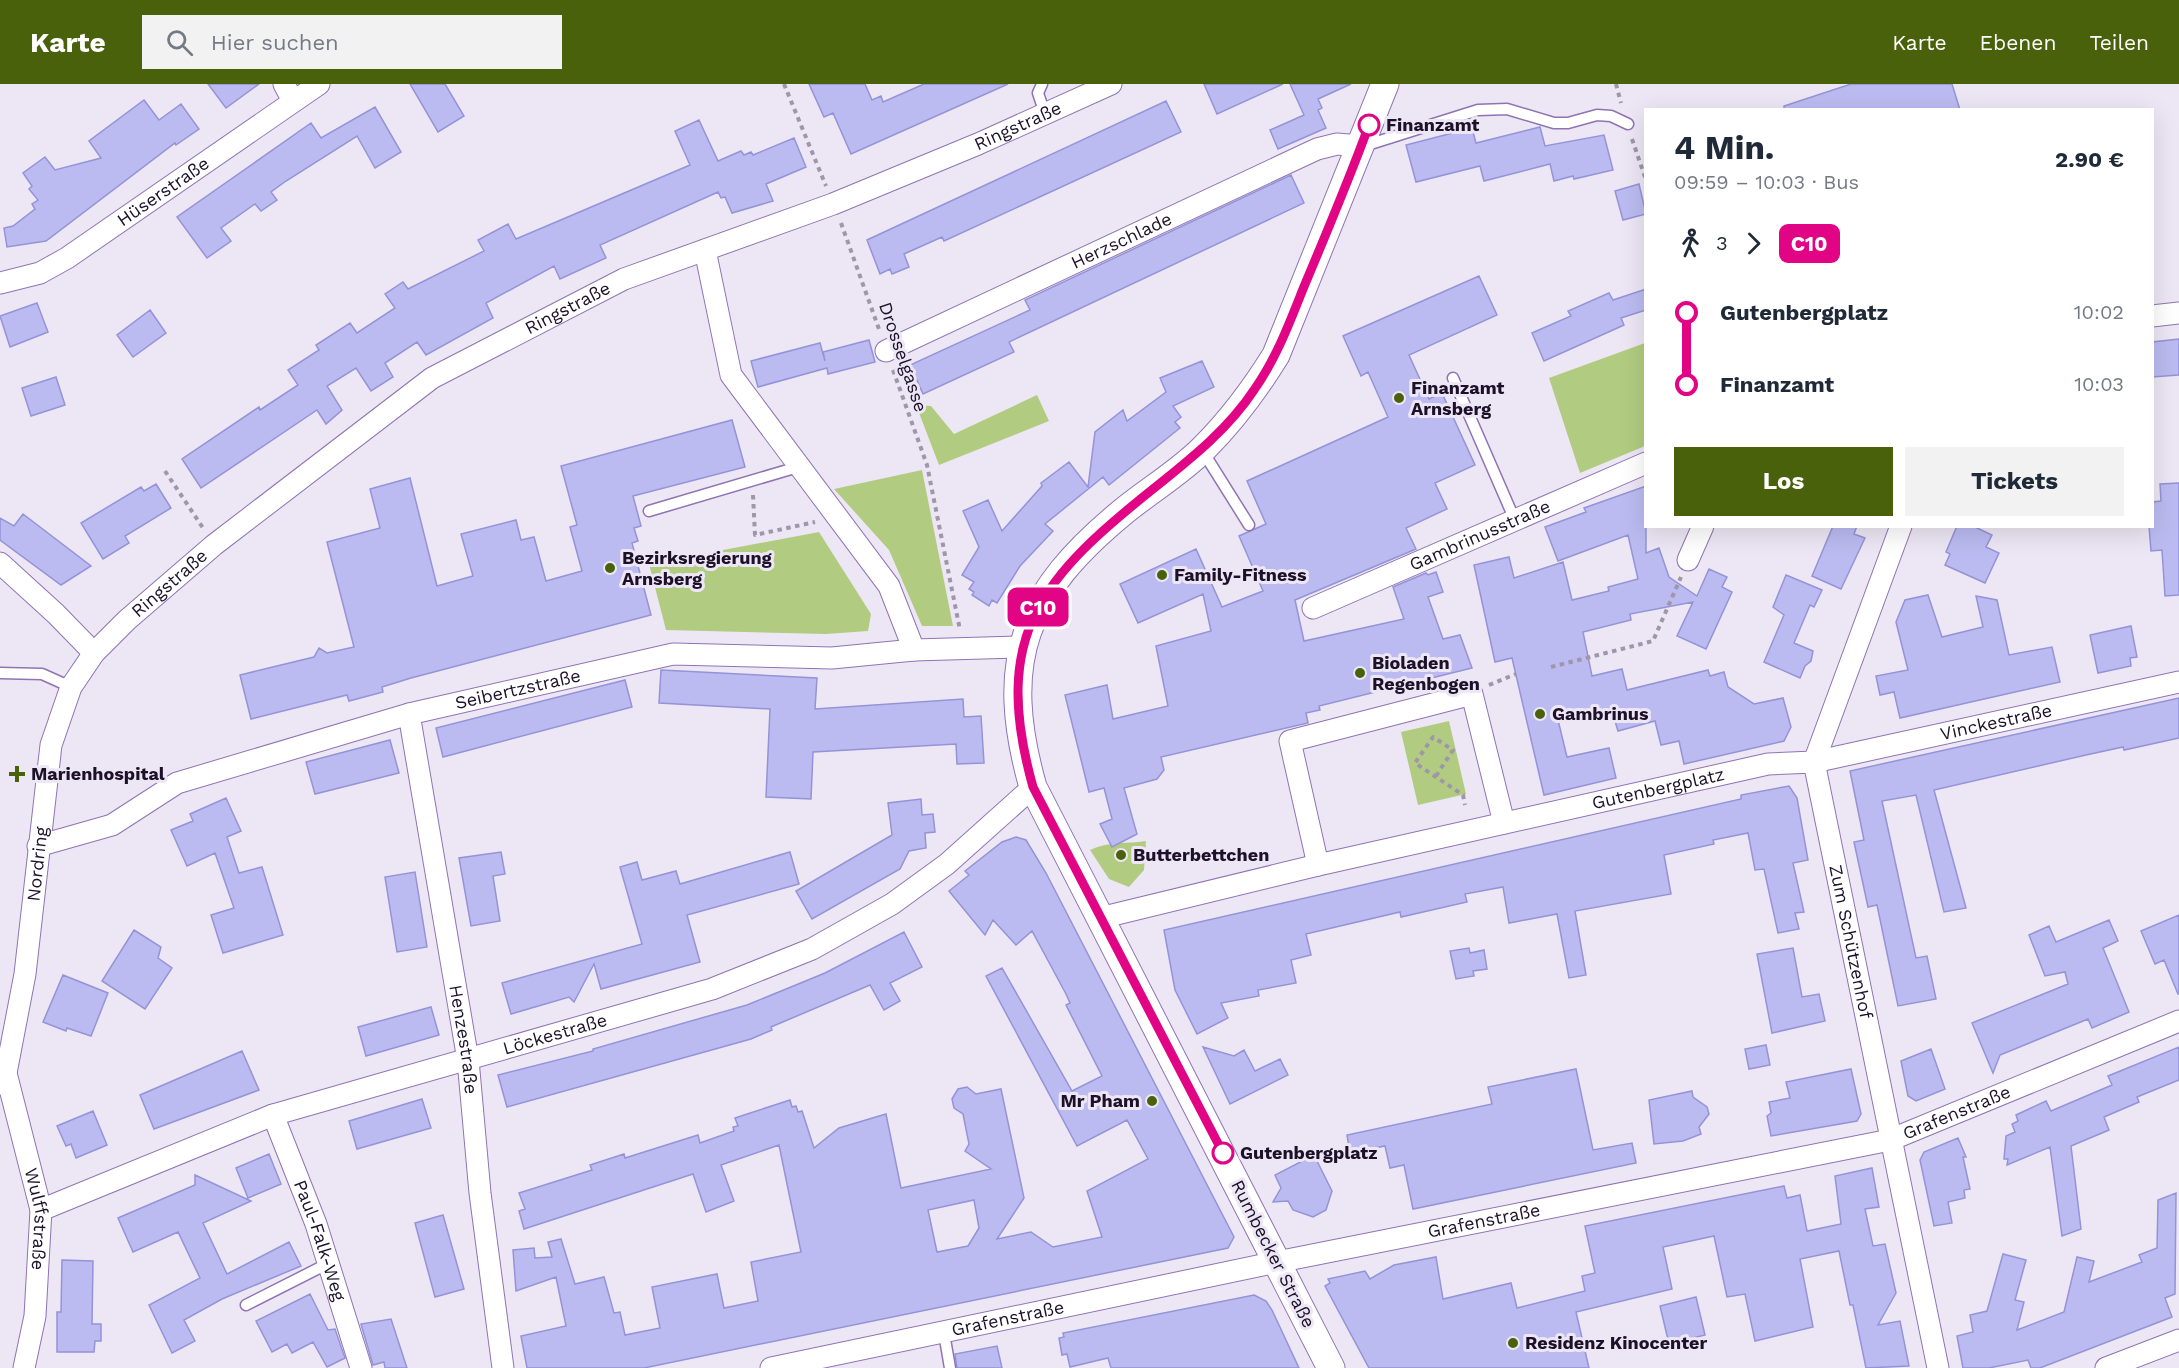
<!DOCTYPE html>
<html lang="de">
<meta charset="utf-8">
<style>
:root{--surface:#fff;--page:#f2f2f3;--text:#1f2937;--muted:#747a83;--accent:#4a610c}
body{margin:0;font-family:"Work Sans",sans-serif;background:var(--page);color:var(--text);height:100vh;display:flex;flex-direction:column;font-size:22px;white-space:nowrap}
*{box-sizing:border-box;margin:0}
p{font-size:20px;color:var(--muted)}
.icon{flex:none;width:33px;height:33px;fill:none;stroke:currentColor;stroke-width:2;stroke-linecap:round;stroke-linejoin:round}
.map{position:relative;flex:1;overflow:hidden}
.sheet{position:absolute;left:1644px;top:24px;width:510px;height:420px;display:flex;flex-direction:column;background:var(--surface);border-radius:0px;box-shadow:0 6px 24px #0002}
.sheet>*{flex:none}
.badge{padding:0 12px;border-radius:9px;font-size:21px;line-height:39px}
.map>.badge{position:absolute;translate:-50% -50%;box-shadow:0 0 0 3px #fff}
.legs{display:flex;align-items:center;gap:9px;height:66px;padding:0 30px;font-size:20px}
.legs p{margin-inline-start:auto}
.summary{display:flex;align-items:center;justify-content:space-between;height:102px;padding:0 30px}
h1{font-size:33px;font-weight:700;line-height:45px}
.primary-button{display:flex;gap:12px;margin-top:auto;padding:12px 30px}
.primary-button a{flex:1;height:69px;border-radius:0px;background:var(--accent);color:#fff;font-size:24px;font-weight:700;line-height:69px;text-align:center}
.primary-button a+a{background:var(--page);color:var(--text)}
ul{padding:0 30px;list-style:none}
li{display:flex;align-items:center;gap:21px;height:72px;font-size:22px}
li i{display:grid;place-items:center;width:9px;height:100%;margin:0 8px;background:currentColor}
li i::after{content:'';width:15px;height:15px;margin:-8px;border:4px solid;border-radius:50%;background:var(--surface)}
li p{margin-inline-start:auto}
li:first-child i{background:linear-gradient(#0000 50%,currentColor 0)}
li:last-child i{background:linear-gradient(currentColor 50%,#0000 0)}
header{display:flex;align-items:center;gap:36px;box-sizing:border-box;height:84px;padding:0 30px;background:var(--accent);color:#fff}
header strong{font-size:28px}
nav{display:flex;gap:33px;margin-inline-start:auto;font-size:21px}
.search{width:420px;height:54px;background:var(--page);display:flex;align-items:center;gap:15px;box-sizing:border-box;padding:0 21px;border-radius:0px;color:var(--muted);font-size:22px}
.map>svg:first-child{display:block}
.green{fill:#b1cc80}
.building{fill:#bbbbf1;stroke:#9493d7;stroke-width:1.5;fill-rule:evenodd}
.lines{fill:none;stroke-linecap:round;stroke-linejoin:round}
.service-casing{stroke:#9073b3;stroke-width:13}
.minor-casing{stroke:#9073b3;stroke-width:23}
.tertiary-casing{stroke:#9073b3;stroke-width:29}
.path{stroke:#9f96a9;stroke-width:4;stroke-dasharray:4.5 4.5;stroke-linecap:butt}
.service{stroke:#fff;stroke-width:10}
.minor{stroke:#fff;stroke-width:21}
.tertiary{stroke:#fff;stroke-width:27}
.line-1-casing{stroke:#fff;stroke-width:14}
.line-1{stroke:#e10585;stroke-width:9}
.stop-1-dot{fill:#fff;stroke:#e10585;stroke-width:3}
.poi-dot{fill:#4a610c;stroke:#ede7f5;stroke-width:2}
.labels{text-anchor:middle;stroke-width:6;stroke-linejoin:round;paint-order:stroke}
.stop-label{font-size:18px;font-weight:bold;fill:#1d112a;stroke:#ede7f5;text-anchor:start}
.street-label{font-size:18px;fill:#1d112a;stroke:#ede7f5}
.poi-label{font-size:18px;font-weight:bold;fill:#1d112a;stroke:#ede7f5;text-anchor:start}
</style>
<header>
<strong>Karte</strong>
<div class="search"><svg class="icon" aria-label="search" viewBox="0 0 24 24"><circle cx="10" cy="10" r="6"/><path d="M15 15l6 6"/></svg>Hier suchen</div>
<nav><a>Karte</a><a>Ebenen</a><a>Teilen</a></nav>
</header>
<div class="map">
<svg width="2179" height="1284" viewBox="0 0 2179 1284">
<rect width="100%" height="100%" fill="#ede7f5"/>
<path class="green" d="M1645,259V362L1580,389L1549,294Z
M1037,311L1049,337L939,381L916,321L931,322L954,350Z
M922,386L953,542H922L889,466L834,405Z
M819,448L871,530L868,547L826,550L666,546L649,480Z
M1449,637L1466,710L1418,721L1401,648Z
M1146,757L1144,786L1129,803L1109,795L1090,766C1108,757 1127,760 1146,757Z"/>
<path class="building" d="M208,0H259L226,24Z
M410,0H445L464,32L438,48Z
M809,0H865L872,16L881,12L883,18L924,0H1008L851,70L833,29L824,33Z
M1204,0H1283L1217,30Z
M1290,0H1351L1318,15L1322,24L1318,26L1326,44L1278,65L1270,46L1304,31Z
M1851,0H1952L1960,26H1784V22Z
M144,16L159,36L181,20L199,45L176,61L175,59L46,157L7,163L4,144L13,142L35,125L32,120L38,116L29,105L32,102L23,89L45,73L55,86L101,74L89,57Z
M1166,17L1181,48L944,157L942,153L904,170L909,183L892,190L890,185L880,190L867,156Z
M375,23L401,68L375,84L357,52L286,97L271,108L277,116L261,127L255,120L221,144L231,157L207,174L177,133L311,39L321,54Z
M699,36L718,77L741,67L744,71L751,68L753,71L794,54L806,83L766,100L773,117L732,129L725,113L721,114L718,108L600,161L606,174L560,195L554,182L486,219L493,234L426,271L417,258L385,279L393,293L371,307L356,284L327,302L342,326L326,340L317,326L201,404L182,375L259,323L260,326L298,301L288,286L319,266L316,261L350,239L357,249L395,224L385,210L403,198L408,205L484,167L478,156L508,140L516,155L690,81L675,47Z
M1540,43L1545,62L1604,51L1613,86L1574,95L1573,92L1554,97L1550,80L1484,97L1480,82L1416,98L1406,61L1472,44L1476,59Z
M1291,91L1304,119L1009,258L1014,268L923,310L910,281L1030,226L1025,216Z
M1639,100L1646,130L1623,136L1615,107Z
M1479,192L1497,231L1409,271L1429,315L1442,309L1475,381L1435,399L1447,425L1406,444L1416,465L1295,516L1304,557L1404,535L1393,503L1426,489L1428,491L1436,488L1443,508L1428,513L1443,555L1460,551L1472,584L1319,622L1320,626L1306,629L1308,639L1161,673L1164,686L1157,695L1124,704L1137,750L1112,763L1100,740L1112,735L1104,704L1089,708L1065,611L1107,601L1113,635L1168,622L1156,562L1211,547L1203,510L1138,539L1120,500L1196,465L1222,523L1263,507L1239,452L1266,440L1247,397L1388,333L1368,288L1361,292L1343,252Z
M1646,205V226L1621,234L1624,241L1544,277L1532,249L1571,232L1568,227L1609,209L1613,216Z
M37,219L48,248L10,263L0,232Z
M150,226L166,249L133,273L117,251Z
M2179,255V291L2152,293V258Z
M869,256L875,278L828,290L827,284L758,303L751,277L820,259L825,277L823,268Z
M1202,277L1214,303L1173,322L1181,333L1175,338L1180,344L1109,401L1103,393L1045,440L1053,447L1020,482L997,519L992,516L989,522L972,511L974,508L969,505L974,498L962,491L979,463L963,427L988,416L1002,447L1042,402L1041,399L1069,378L1088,403L1095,348L1123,326L1127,337L1166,308L1160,294Z
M56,293L65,321L31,332L22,304Z
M732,336L745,383L633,412L641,442L634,444L638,457L632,459L651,531L411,594L382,603L383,608L349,617L347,611L251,635L240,591L314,573L319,564L327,569L354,563L327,458L380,444L370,405L410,394L437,502L473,492L461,450L516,436L521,456L534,453L546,497L582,487L570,443L577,441L561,382Z
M2179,399V511L2165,512L2162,466L2151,467L2149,442H2152V418L2161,417L2160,400Z
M156,400L171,424L125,452L129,459L103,475L81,439L141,403L144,407Z
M1646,402V469L1659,464L1669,493L1697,512L1709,485L1727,493L1722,503L1732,508L1706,565L1677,552L1693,518L1630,530L1631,536L1583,548L1592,592L1622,585L1627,606L1708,586L1710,592L1724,588L1728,603L1754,620L1783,614L1791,643L1784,657L1684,680L1679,657L1661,661L1655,637L1618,647L1611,624L1558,636L1567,673L1609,664L1616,694L1544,711L1512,574L1495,578L1474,481L1509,473L1514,494L1563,478L1572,516L1609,507L1608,503L1638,495L1628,451L1558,477L1545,443L1586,428L1584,424Z
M23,430L91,482L61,501L0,456V434L14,442Z
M1833,442H1857L1854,450L1865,454L1841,505L1812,492Z
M1957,442H1973L1992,451L1986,463L1999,469L1985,499L1945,481L1950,470L1946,468Z
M1786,491L1822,506L1814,523L1810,521L1794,559L1813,567L1811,577L1805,582L1800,594L1764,578L1784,531L1773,523Z
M1928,511L1942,553L1983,543L1976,512L1997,516L2009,571L2052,563L2060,598L1900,634L1894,608L1880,611L1876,592L1908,586L1896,538L1905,516Z
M2131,542L2137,573L2130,574L2131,582L2098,589L2090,551Z
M661,586L817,594L815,625L963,615L964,633L981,632L984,679L957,680L956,660L813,668L811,715L766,713L770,625L659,619Z
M625,596L632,623L443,673L436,644Z
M2179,614V654L2124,666L2123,663L2086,671L1934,706L1966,824L1944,828L1916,711L1882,717L1916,874L1927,872L1936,915L1898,922L1877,821L1868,823L1854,758L1864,756L1850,687Z
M390,656L399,689L315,710L306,678Z
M1789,702L1797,714L1808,776L1793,779L1804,828L1795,829L1799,845L1778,849L1764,785L1755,786L1748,749L1713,756L1714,760L1664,771L1671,810L1575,827L1586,891L1569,894L1557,830L1509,839L1503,803L1465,810L1467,818L1401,833L1400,828L1306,850L1311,871L1291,876L1296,899L1258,906L1259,912L1221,919L1228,934L1197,950L1175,906L1164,846L1741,715V711Z
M226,714L241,747L227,753L239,789L262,783L283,851L223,869L211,831L234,824L215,769L187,782L171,746L193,737L190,730Z
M921,715L922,731L933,730L935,748L925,749L926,764L909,767L900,785L812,835L796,807L892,751L888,719Z
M1016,753L1026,756L1046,789L1234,1153L1228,1164L644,1284H527L521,1252L566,1242L556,1193L516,1207L513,1166L534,1164L535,1174L552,1173L548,1158L561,1155L575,1200L604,1193L614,1229L620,1228L625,1251L660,1244L652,1203L717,1190L724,1224L758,1217L751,1178L801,1168L779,1061L721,1081L734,1117L706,1128L693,1090L524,1145L519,1127L525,1125L519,1109L592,1086L590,1081L624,1070L625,1074L698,1051L700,1059L734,1047L733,1043L738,1042L735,1034L790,1016L792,1023L796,1022L798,1028L802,1027L814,1064L839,1044L886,1030L901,1104L991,1085L965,1067L969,1060L963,1030L954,1024L952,1015L958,1005L967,1003L976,1010L1001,1005L1024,1114L997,1155L1031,1148L1053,1163L1102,1153L1087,1107L1148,1075L1127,1036L1077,1062L986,892L1002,884L1072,1007L1102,992L1066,921L1070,919L1066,910L1032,847L1016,861L993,836L985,851L949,807L969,791L965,787L1002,758ZM974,1116L979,1144L968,1162L937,1168L928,1126Z
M501,768L505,790L493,792L500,837L471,842L459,774Z
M790,768L799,800L687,831L700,878L601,905L594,880L574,918L569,913L511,930L502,899L642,860L620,783L637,778L642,796L676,787L680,800Z
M415,788L427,863L397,868L385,793Z
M2179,831V910H2178L2164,876L2155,880L2141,847Z
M2109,836L2118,857L2103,864L2129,928L2092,944L2088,935L2000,971L1993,989L1972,939L2068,900L2065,888L2045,892L2029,851L2049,842L2056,858Z
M134,846L161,863L158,874L172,884L145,925L102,897Z
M904,848L922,883L890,899L900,917L884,926L870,901L771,943L772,946L751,955L507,1023L498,991L593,967V965L747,921L825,889Z
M1469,864L1470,869L1484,866L1487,885L1473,887L1474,892L1456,895L1450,867Z
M1793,864L1802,913L1819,910L1825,937L1772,949L1757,870Z
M63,891L108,909L91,952L67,944L66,947L43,938Z
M431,923L439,951L366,972L358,943Z
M1766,961L1770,981L1749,985L1745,965Z
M1203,963L1234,972L1244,966L1255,987L1280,975L1288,991L1230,1020Z
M2179,963V996L2137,1013L2139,1018L2104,1033L2109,1046L2071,1062L2081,1145L2062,1152L2050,1063L2007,1081L2008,1075H2004L2006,1052L2015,1048L2012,1040L2018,1037L2016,1031L2046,1017L2051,1027L2112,1001L2108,992Z
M1931,965L1945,1005L1916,1017L1908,1012L1901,977Z
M242,967L259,1006L154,1045L140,1011Z
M1576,985L1593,1066L1632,1059L1636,1079L1413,1125L1404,1081L1390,1084L1385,1062L1350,1069L1347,1051L1492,1020L1488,1003Z
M1851,985L1861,1030L1857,1037L1771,1052L1767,1032L1771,1029L1769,1018L1790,1014L1786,998Z
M1692,1007L1693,1013L1707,1023L1709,1030L1699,1043L1701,1050L1683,1057L1654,1060L1649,1016Z
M422,1015L431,1044L357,1065L349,1037Z
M93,1027L107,1061L76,1074L71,1060L66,1062L57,1042Z
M1958,1054L1966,1073H1963L1970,1105L1964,1106L1965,1114L1948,1118L1952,1139L1934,1142L1920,1076L1924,1068Z
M269,1070L281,1100L248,1114L236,1084Z
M1314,1071L1332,1107L1326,1126L1313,1133L1293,1126L1288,1117L1273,1118L1281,1104L1275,1091Z
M1872,1084L1879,1123L1865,1125L1873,1162L1885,1160L1896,1209L1878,1241L1900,1237L1909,1282L1866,1284L1853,1221H1850L1839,1167L1800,1175L1813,1243L1755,1257L1745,1210L1727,1213L1714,1152L1663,1163L1672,1205L1576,1228L1589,1284H1369L1325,1202L1330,1199L1328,1195L1365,1187L1370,1195L1394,1181L1436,1173L1443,1215L1511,1199L1517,1224L1585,1207L1582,1192L1595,1189L1585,1142L1784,1102L1787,1114L1800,1111L1807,1147L1841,1140L1835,1092Z
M195,1091L251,1117L203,1139L227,1190L289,1158L301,1182L222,1215L184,1236L195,1257L172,1269L149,1221L200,1194L178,1148L133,1168L118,1134L195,1101Z
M2176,1109L2175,1210L2165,1214L2172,1233L2040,1284H2031L2028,1276L1989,1284H1963L1957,1252L1973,1248L1970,1231L1987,1227L2003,1170L2026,1176L2015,1216L2024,1218L2017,1246L2064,1228L2077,1173L2094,1177L2089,1198L2142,1178L2139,1171L2157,1164L2158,1116Z
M443,1131L464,1205L435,1213L415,1139Z
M62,1176L93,1177L92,1240H101V1257H95L94,1268H57V1228H61Z
M310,1210L328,1246L335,1245L345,1274L327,1283L313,1258L292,1269L287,1260L272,1268L256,1237Z
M1254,1211L1266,1217L1272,1226L1299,1284H1111L1108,1274L1070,1283L1067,1270L1062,1271L1059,1254L1064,1253L1063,1249Z
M1696,1213L1705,1251L1669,1260L1660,1222Z
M391,1235L407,1284H385L384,1278L373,1281L361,1240Z
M997,1262L1002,1284H957L955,1270Z"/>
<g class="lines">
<g class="service-casing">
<path id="service" d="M1042,0L1038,9L1045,30
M1364,62L1478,26L1507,25L1554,39H1568L1597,31L1611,32L1628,40
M1453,294L1514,434
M1202,366L1249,441
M649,427L798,383
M0,589L42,590L71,603
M246,1221L329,1179
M944,1249L950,1284"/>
</g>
<g class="minor-casing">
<g id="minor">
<path d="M284,0L293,17"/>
<path d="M705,166L731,291L889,502L914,566"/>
<path id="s1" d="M0,199L40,189L67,174L319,0"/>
<path d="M2152,232L2179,229"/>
<path id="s2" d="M886,267L1317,65L1337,60L1361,62"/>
<path id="s3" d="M1901,442L1814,678L1938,1284"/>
<path d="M1688,476L1703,442"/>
<path d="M0,479L56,530L94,569"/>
<path id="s4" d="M1313,524L1646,379"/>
<path id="s5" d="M409,630L468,976L480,1109L503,1284"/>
<path id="s6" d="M38,762L112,741L177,699L409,630L673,570L832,574L914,566L1022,563"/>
<path d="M1318,781L1290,657L1472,610L1504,739"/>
<path id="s7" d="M1100,834L1318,781L1768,680L1814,678L2179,598"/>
<path id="s8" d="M6,989L41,1126L35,1232L24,1284"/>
<path id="s9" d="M0,1000L6,989L25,890L51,661L71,603L94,569L127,536L214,461L432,294L624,195L833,120L978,60L1111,0"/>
<path id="s10" d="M273,1031L316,1140L361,1284"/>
<path id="s11" d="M41,1126L273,1031L712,905L812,865L892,820L947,780L1033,703"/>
<path id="s12" d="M771,1284L1277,1178L1890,1056L2179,937"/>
<path d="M2106,1284L2179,1256"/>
</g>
</g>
<g class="tertiary-casing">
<path id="tertiary" d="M1331,1284L1033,703C997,576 1024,509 1124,427C1150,406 1180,388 1203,365C1232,336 1255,305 1276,271L1385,0"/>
</g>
<path class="path" d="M784,0L826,102
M1616,0L1621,19
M1632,55L1646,96
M841,139L880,248
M893,286L927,381L960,546
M165,387L203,444
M753,411L755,451L815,438
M1551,583L1653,557L1681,493
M1489,601L1516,590
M1436,692L1453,666L1433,653L1415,679L1463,711L1465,721"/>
<use href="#service" class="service"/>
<use href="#minor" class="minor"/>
<use href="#tertiary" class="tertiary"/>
</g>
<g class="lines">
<g class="line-1-casing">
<path id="line-1" d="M1223,1069L1033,703C990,549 1042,493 1158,401C1193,373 1229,344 1254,306C1276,275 1289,240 1303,205C1326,150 1349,96 1369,41"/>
</g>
<use href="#line-1" class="line-1"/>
</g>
<g class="stop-1-dot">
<circle cx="1369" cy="41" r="10"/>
<circle cx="1223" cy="1069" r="10"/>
</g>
<g class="poi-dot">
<circle cx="1399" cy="314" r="6"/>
<circle cx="610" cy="484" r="6"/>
<circle cx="1162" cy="491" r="6"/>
<circle cx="1360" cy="589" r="6"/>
<circle cx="1540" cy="630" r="6"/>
<path d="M14 681h6v6h6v6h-6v6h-6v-6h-6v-6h6z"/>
<circle cx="1121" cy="771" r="6"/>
<circle cx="1152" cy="1017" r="6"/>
<circle cx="1513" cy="1259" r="6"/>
</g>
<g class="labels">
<g class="stop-label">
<text x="1386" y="47">Finanzamt</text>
<text x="1240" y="1075">Gutenbergplatz</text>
</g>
<g class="street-label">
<text dy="6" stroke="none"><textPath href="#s9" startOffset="1521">Ringstraße</textPath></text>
<text dy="6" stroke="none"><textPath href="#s1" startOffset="189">Hüserstraße</textPath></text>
<text dy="6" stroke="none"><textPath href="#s2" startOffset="260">Herzschlade</textPath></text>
<text dy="6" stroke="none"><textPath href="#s9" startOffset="1035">Ringstraße</textPath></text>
<text transform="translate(903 273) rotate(71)" y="6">Drosselgasse</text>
<text dy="6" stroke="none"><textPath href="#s4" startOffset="182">Gambrinusstraße</textPath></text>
<text dy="6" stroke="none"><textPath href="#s9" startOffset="549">Ringstraße</textPath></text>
<text dy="6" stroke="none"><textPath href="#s6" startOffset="508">Seibertzstraße</textPath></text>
<text dy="6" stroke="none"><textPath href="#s7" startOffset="918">Vinckestraße</textPath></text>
<text dy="6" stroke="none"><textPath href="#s7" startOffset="573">Gutenbergplatz</textPath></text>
<text dy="6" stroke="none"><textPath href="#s9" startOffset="224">Nordring</textPath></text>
<text dy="6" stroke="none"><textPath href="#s3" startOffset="435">Zum Schützenhof</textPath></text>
<text dy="6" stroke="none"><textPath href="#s11" startOffset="544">Löckestraße</textPath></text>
<text dy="6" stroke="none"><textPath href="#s5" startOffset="330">Henzestraße</textPath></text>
<text dy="6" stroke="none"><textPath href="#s12" startOffset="1214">Grafenstraße</textPath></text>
<text dy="6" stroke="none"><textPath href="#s8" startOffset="150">Wulffstraße</textPath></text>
<text dy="6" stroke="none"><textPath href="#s12" startOffset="728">Grafenstraße</textPath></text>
<text dy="6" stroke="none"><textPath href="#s10" startOffset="134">Paul-Falk-Weg</textPath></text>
<text transform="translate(1273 1170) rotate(63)" y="6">Rumbecker Straße</text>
<text dy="6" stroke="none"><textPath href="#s12" startOffset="242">Grafenstraße</textPath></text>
</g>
<g class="poi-label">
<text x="1411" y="310">Finanzamt<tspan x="1411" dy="21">Arnsberg</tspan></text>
<text x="622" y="480">Bezirksregierung<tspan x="622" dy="21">Arnsberg</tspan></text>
<text x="1174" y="497">Family-Fitness</text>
<text x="1372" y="585">Bioladen<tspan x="1372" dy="21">Regenbogen</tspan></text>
<text x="1552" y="636">Gambrinus</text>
<text x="31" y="696">Marienhospital</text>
<text x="1133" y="777">Butterbettchen</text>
<text x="1140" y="1023" text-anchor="end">Mr Pham</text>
<text x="1525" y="1265">Residenz Kinocenter</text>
</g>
</g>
</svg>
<b class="badge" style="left:1038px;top:523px;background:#e10585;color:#fff">C10</b>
<section class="sheet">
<div class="summary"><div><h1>4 Min.</h1><p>09:59 – 10:03 · Bus</p></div><b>2.90 €</b></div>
<div class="legs"><svg class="icon" aria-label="walk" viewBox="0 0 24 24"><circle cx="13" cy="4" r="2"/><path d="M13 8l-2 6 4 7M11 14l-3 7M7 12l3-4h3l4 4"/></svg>3<svg class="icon" aria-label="forward" viewBox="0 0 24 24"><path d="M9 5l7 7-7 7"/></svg><b class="badge" style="background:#e10585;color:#fff">C10</b></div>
<ul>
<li><i style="color:#e10585"></i><b>Gutenbergplatz</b><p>10:02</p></li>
<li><i style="color:#e10585"></i><b>Finanzamt</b><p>10:03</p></li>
</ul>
<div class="primary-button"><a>Los</a><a>Tickets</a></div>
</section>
</div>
